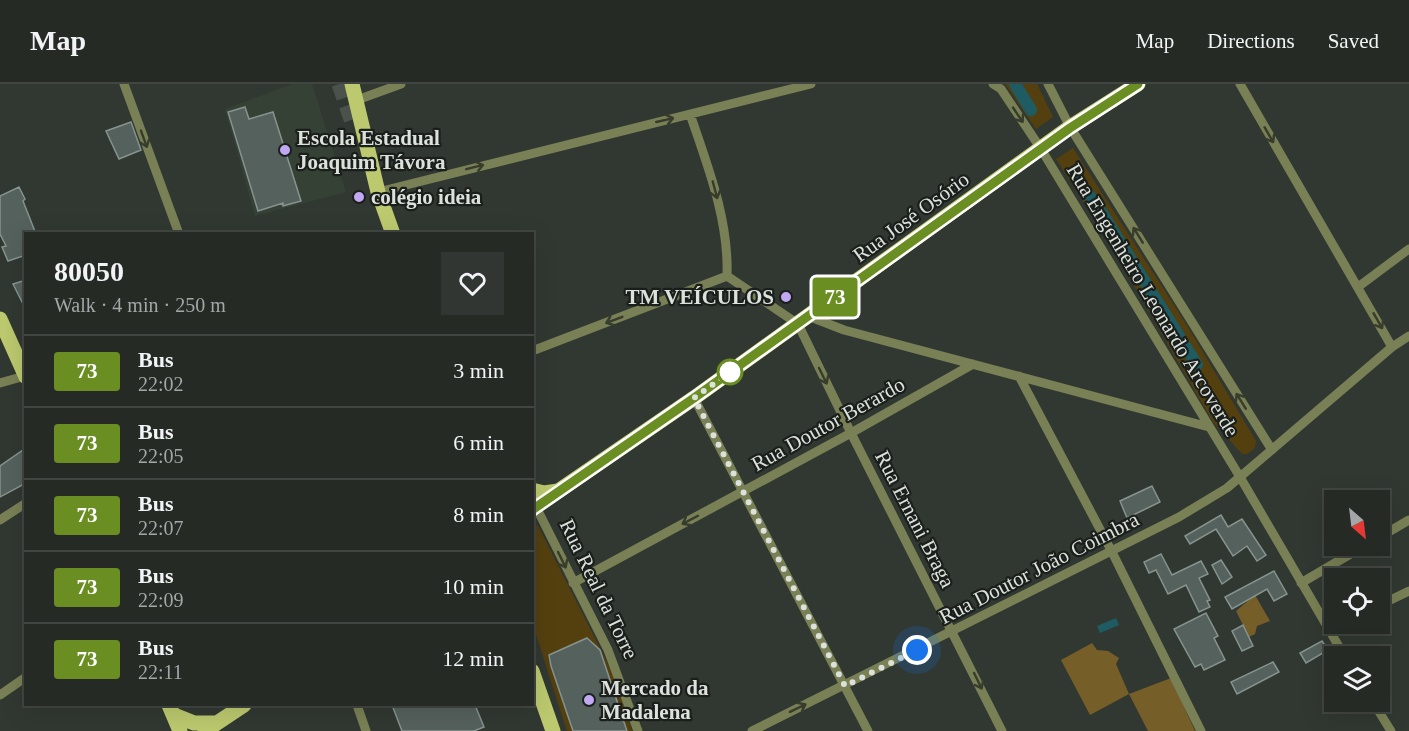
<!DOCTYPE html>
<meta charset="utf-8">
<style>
:root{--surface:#252a25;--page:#313632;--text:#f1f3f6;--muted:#a3a7a7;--line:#424642}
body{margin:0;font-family:"Times New Roman",serif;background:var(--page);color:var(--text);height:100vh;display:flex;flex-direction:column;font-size:22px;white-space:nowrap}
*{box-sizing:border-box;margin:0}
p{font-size:20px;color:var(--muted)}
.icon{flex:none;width:33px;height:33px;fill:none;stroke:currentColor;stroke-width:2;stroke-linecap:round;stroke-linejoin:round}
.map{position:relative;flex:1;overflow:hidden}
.sheet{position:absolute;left:24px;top:148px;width:510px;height:474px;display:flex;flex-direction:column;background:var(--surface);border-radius:0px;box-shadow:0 6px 24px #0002,0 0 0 2px var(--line)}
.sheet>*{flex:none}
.badge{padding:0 12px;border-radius:4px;font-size:21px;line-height:39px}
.needle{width:39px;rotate:152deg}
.fabs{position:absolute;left:1324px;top:406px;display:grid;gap:12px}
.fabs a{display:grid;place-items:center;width:66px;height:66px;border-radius:0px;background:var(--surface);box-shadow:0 6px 24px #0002,0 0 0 2px var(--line);font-size:30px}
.you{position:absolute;width:30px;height:30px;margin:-15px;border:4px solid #fff;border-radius:50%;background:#1a73e8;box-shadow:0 0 0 9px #1a73e833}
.map>.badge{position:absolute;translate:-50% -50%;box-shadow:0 0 0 3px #fff}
.round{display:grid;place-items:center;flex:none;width:63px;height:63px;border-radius:0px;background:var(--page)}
.overview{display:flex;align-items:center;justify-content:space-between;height:102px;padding:0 30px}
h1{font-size:28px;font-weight:700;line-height:45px}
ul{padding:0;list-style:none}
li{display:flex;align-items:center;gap:18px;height:72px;padding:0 30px;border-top:2px solid var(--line)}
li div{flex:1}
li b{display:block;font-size:22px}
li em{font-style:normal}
li .badge{min-width:66px;font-weight:700;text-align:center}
header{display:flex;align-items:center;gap:36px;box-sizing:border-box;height:84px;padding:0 30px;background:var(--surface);border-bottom:2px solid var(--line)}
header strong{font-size:28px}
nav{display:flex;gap:33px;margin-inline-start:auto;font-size:21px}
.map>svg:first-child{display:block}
.built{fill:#354135}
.green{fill:#54400f}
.forest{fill:#765e29}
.water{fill:#1f5b63}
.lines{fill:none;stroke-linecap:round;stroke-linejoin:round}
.canal{stroke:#1f5b63;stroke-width:12}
.building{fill:#55615d;stroke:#86938f;stroke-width:1.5}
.primary-tunnel{stroke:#4b514b;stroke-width:15;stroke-dasharray:15 8;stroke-linecap:butt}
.minor{stroke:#798055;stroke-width:9}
.primary{stroke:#bcc96e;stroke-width:15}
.oneway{stroke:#373c2c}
.line-casing{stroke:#fff;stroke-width:14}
.line{stroke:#6b8e23;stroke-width:9}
.walk{stroke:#dce1dc;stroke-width:6;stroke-dasharray:0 10.8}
.poi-dot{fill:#c1a8f3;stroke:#1b1f1b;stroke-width:2}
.stop-dot{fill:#fff;stroke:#6b8e23;stroke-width:3}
.labels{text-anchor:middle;stroke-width:4.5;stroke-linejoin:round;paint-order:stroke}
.poi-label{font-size:21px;font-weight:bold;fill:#dce1dc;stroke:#1b1f1b;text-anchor:start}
.street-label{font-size:21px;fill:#dce1dc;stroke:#1b1f1b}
</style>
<header>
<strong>Map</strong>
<nav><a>Map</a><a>Directions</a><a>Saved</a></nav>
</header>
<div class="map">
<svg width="1409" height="647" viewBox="0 0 1409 647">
<rect width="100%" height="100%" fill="#313831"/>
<path class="built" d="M292,0H312L346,108L255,132L225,25Z"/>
<path class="green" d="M1005,0H1037L1053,33L1036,45Z
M1073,64L1186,240L1256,357L1255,364L1247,370H1242L1213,338L1104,150L1056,75Z
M532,437L538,442L615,594L632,647H567L533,541Z"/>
<path class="forest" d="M1255,511L1270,537L1257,542L1255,550L1249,553L1236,527Z
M1092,559L1097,566L1108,567L1119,574L1116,580L1129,610L1171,594L1195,647H1148L1129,610L1090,631L1061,576Z"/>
<path class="water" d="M1116,534L1119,541L1100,549L1097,542Z"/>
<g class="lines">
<path class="canal" d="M1015,0L1031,26
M1078,96L1102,129L1197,281"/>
</g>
<path class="building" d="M245,23L249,35L273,28L301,117L283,122V119L258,127L228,28Z
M131,38L141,66L119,75L106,47Z
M19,103L25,115L23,117L36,150H26V171L8,177L2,163L6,162L0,150V112Z
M26,196V226L13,200Z
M26,364V399L0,413V382Z
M1152,402L1160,418L1127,434L1120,417Z
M1221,431L1228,443L1242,435L1266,471L1257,477L1247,462L1233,472L1216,445L1190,460L1185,452Z
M1161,470L1172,491L1201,477L1208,490L1199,494L1210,516L1207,517L1210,523L1199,528L1186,501L1168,510L1156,486L1149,489L1144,478Z
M1221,476L1232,493L1222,500L1212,481Z
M1274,487L1287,510L1274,517L1267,505L1232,525L1225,513Z
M1206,529L1218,552L1214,554L1225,576L1204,586L1201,580L1195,583L1174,545Z
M1243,541L1253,562L1242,567L1232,547Z
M587,554L600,566L627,647H573L551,582L549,571Z
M1322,557L1328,566L1306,579L1300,569Z
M1273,578L1279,588L1237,610L1231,598Z
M392,621H475L484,643L474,647H402Z"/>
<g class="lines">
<path class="primary-tunnel" d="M339,0L353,41"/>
<path class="minor" d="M124,0L179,150
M993,0L1001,5L1041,65L1240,393L1345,573
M1048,0L1070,43L1272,366
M1240,0L1392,263
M357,16L401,0
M690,30C708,83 729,136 727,192
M378,108L811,0
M727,192L798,240L851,349L1002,647
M1358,203L1409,165
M808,232L844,246L1209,343
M532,267L727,192
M1019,292L1112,468L1201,647
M0,299L25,292
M694,314L868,647
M532,415L608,566L638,647
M0,436L26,419
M1380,453L1409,436
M573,499L851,349L973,280
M1301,499L1364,462
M1380,521L1409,507
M1328,546L1341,540
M0,611L26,593
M1373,618L1391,647
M357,621L366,647
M752,647L1179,433L1227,404L1392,263L1409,252"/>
<path class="primary" d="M352,0L378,108L393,150
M0,235L26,293
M532,406L544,409L558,407
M532,425L694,314L1070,43L1138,0
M532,587L553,647
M169,621L180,647
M174,631L194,639H217
M205,647L244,621"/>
</g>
<defs><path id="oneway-shaft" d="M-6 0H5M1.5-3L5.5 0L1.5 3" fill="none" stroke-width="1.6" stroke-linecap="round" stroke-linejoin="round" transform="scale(1.5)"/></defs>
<g class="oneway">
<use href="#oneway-shaft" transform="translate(1018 31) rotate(56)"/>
<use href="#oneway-shaft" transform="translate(665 36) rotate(-13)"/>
<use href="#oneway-shaft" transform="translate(1269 51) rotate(60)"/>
<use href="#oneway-shaft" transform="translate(144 55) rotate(70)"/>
<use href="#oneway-shaft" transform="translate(475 83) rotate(-14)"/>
<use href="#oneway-shaft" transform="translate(715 106) rotate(75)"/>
<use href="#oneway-shaft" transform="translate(1138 151) rotate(-122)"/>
<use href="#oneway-shaft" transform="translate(614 236) rotate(159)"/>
<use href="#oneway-shaft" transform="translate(1378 237) rotate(60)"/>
<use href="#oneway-shaft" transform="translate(823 292) rotate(64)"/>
<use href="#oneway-shaft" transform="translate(1241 317) rotate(-122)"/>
<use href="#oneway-shaft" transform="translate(690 436) rotate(152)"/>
<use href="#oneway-shaft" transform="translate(562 476) rotate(64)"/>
<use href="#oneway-shaft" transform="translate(978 597) rotate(64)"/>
<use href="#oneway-shaft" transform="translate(798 624) rotate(-26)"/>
</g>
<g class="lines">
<g class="line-casing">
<path id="line" d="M532,426L694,314L1070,44L1138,0"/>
</g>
<use href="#line" class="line"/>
<path class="walk" d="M730,288L694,314L845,602L917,566"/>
</g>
<g class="poi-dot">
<circle cx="285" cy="66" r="6"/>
<circle cx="359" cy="113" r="6"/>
<circle cx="786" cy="213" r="6"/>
<circle cx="589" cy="616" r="6"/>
</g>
<circle class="stop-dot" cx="730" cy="288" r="12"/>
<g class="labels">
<g class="poi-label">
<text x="297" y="61">Escola Estadual<tspan x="297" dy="24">Joaquim Távora</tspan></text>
<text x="371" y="120">colégio ideia</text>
<text x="774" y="220" text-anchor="end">TM VEÍCULOS</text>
<text x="601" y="611">Mercado da<tspan x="601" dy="24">Madalena</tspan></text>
</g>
<g class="street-label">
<text transform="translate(911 133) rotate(-36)" y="7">Rua José Osório</text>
<text transform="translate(1153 216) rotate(59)" y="7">Rua Engenheiro Leonardo Arcoverde</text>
<text transform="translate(828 340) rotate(-29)" y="7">Rua Doutor Berardo</text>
<text transform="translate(915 435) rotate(63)" y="7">Rua Ernani Braga</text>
<text transform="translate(1039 484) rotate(-27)" y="7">Rua Doutor João Coimbra</text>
<text transform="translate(599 505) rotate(64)" y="7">Rua Real da Torre</text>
</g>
</g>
</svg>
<div class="fabs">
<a><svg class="needle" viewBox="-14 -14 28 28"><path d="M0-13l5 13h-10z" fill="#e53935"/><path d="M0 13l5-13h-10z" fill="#a3a7a7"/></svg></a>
<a><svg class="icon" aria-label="locate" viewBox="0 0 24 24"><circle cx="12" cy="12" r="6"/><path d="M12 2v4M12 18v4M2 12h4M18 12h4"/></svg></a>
<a><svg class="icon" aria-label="layers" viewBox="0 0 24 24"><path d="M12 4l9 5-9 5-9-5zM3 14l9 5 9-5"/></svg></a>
</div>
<div class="you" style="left:917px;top:566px"></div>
<b class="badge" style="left:835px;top:213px;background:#6b8e23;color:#fff">73</b>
<section class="sheet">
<div class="overview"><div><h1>80050</h1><p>Walk · 4 min · 250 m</p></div><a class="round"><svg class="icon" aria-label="heart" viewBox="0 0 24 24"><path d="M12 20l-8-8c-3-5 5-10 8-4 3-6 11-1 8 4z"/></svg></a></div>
<ul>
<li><span class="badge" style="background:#6b8e23;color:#fff">73</span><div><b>Bus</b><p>22:02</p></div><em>3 min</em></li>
<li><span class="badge" style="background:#6b8e23;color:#fff">73</span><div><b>Bus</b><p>22:05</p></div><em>6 min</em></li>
<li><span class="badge" style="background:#6b8e23;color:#fff">73</span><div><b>Bus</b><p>22:07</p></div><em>8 min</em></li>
<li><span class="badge" style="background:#6b8e23;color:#fff">73</span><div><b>Bus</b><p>22:09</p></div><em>10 min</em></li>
<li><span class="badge" style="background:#6b8e23;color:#fff">73</span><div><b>Bus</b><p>22:11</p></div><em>12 min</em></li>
</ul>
</section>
</div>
